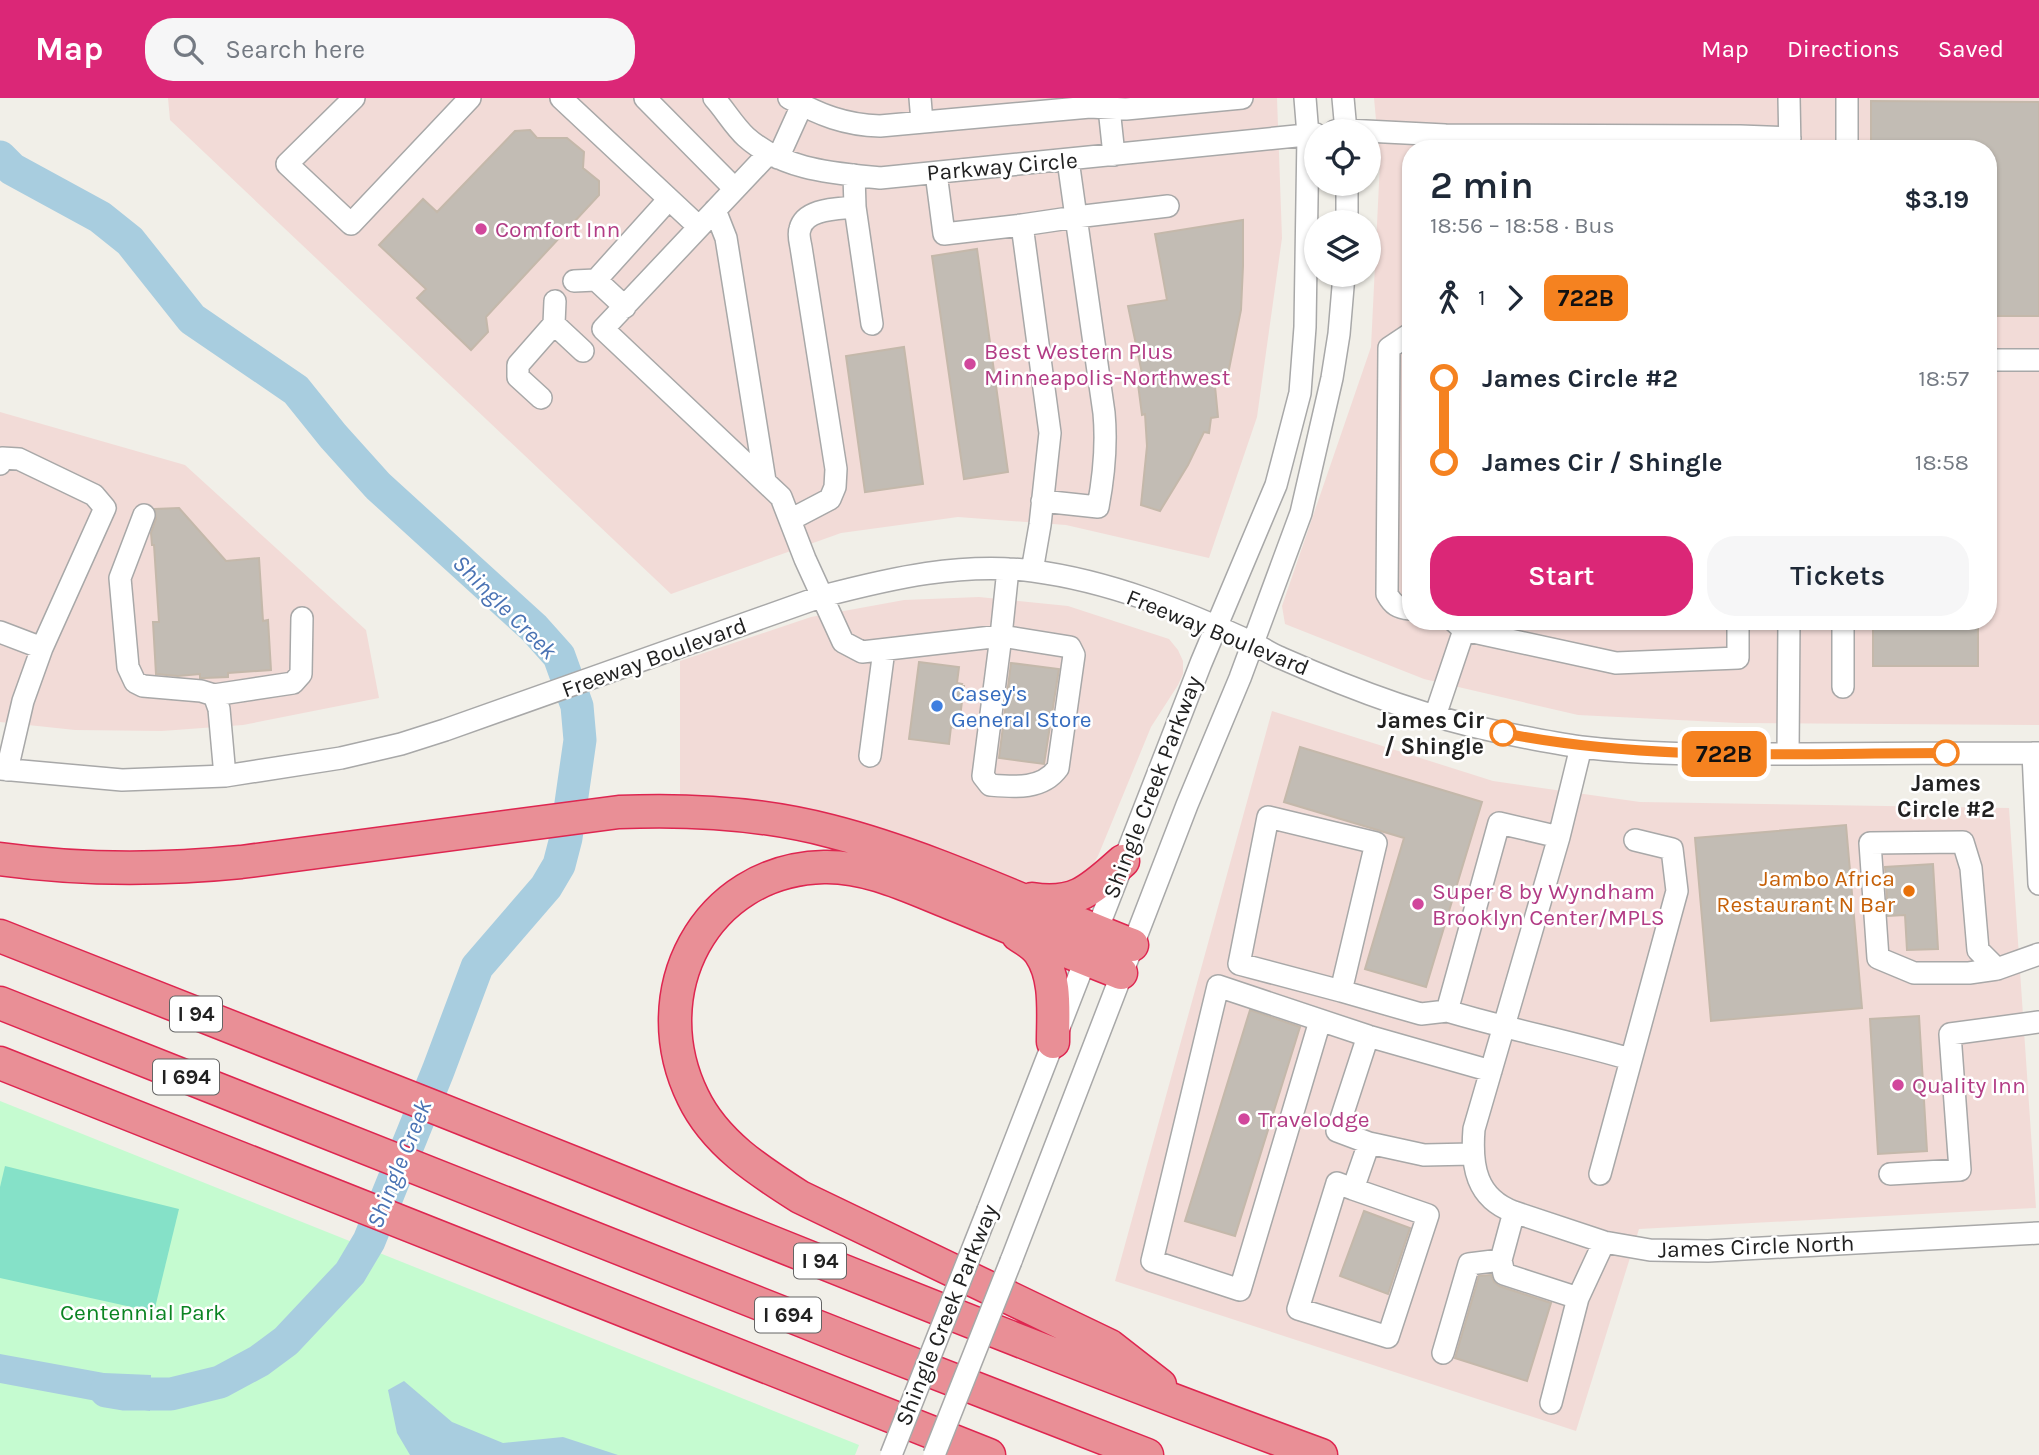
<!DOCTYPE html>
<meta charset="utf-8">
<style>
:root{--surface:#fff;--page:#f6f6f7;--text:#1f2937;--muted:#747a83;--accent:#db2777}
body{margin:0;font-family:Karla,sans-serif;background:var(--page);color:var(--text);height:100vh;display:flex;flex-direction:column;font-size:26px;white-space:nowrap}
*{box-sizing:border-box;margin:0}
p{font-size:23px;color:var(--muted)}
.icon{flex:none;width:38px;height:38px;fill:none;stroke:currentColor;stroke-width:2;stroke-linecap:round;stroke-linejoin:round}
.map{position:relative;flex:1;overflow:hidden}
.details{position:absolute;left:1402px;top:42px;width:595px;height:490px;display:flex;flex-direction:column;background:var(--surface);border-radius:28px;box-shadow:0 2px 5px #0004}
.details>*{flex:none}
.badge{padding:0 14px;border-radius:10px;font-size:24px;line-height:46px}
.fabs{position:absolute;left:1304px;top:21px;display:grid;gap:14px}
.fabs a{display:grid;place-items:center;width:77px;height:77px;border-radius:50%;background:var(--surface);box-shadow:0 2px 5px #0004;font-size:35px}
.map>.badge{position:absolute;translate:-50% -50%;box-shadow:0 0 0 4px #fff}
.legs{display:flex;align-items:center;gap:10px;height:77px;padding:0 28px;font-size:23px}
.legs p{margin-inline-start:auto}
.summary{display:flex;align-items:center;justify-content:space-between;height:119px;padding:0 28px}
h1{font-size:38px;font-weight:600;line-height:52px}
.cta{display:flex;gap:14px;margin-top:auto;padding:14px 28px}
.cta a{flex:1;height:80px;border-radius:28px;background:var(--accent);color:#fff;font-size:28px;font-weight:600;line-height:80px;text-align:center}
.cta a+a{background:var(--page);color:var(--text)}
ul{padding:0 28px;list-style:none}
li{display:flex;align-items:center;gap:24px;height:84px;font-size:26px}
li i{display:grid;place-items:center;width:10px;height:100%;margin:0 9px;background:currentColor}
li i::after{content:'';width:18px;height:18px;margin:-9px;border:5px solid;border-radius:50%;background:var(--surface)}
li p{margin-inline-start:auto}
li:first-child i{background:linear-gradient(#0000 50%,currentColor 0)}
li:last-child i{background:linear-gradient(currentColor 50%,#0000 0)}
header{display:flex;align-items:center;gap:42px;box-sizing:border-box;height:98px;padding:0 35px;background:var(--accent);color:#fff}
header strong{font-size:33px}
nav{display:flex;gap:38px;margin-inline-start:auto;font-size:24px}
.search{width:490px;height:63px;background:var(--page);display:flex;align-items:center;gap:18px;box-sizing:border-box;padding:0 24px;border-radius:28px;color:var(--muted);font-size:26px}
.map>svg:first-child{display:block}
.commercial{fill:#f2dbd7;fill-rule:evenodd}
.park{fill:#c5fbd0}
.pitch{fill:#85e1c8}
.water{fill:#a8cddf}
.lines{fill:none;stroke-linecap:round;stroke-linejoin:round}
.river{stroke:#a8cddf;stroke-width:33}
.building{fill:#c2bcb4;stroke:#c4b8aa;stroke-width:2}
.minor-casing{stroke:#a8a8a8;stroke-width:24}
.highway-casing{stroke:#de2650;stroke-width:35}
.minor{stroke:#fff;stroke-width:21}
.highway{stroke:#e98f96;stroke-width:32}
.minor-bridge-casing{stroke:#a8a8a8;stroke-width:24;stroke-linecap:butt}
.minor-bridge{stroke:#fff;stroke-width:21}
.line-1-casing{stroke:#fff;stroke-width:16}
.line-1{stroke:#f58220;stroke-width:10}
.hotel-dot{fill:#d1479c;stroke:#fff;stroke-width:2.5}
.shop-dot{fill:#3f7fe0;stroke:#fff;stroke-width:2.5}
.stop-1-dot{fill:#fff;stroke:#f58220;stroke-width:3.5}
.food-dot{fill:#e8710a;stroke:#fff;stroke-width:2.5}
.labels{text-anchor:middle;stroke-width:5;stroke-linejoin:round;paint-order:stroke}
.shield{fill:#fff;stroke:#646464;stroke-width:2}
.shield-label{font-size:21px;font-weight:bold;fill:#212121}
.street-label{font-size:23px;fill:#212121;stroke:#fff}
.hotel-label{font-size:23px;fill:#b23c85;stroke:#fff;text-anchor:start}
.shop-label{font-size:23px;fill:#366cbe;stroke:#fff;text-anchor:start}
.stop-label{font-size:23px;font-weight:bold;fill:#212121;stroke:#fff;text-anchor:end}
.food-label{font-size:23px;fill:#c56008;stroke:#fff;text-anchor:end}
.park-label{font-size:23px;fill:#0a8422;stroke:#fff}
.water-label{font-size:24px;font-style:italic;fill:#4a73b4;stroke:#fff}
</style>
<header>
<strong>Map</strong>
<div class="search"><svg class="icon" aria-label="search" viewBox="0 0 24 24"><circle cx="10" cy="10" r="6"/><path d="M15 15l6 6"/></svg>Search here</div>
<nav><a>Map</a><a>Directions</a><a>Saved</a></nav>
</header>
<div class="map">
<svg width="2039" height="1357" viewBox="0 0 2039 1357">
<rect width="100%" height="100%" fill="#f1efe8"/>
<path class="commercial" d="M168,0H1277L1282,140L1257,319L1209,460L1066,427L958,419L841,435L671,496L170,22Z
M1374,0H2039V627L1738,625L1578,617L1424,581L1285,526L1282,508L1371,249L1380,65ZM1410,51H1988V523H1410Z
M0,314L185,367L366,532L379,600L243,627L162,633L75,632L0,624Z
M979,499L1068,508L1169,541L1178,552L1183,563V576L1178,587L1151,629L1098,758L1086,778L1073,787L1035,794L680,704V563L811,519L904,502Z
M1272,613L1493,683L1640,704L2009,710L2036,1110L1639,1131L1576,1333L1115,1183Z"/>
<path class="park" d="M0,1003L859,1347L855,1357H0Z"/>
<path class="pitch" d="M5,1068L179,1111L154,1214L0,1180V1089Z"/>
<path class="water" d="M0,1256L104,1275L151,1277L150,1313L0,1285Z
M404,1283L452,1324L503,1345L563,1339L618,1357H410L397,1335L388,1292Z"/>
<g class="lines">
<path class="river" d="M0,59L12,71L100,119L130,143L192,221L296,292L333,338L378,388L534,530L559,558L577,608L580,642L566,740L559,767L546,789L477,869L438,973L369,1143L350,1175L286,1243L259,1263L220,1284L171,1296H124L106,1293"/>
</g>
<path class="building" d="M1871,3L2039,4V218H1988V51H1871Z
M530,32L537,40H567L584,54L583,70L599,83V97L486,219L488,234L471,252L417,200L426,191L379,147L423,101L437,114L515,33Z
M1243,122V168L1241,212L1228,276L1214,278L1218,319L1211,320L1209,335L1204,334L1188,367L1160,413L1141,407L1147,348L1145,316L1142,317L1138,286L1144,285L1128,208L1167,202L1155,136Z
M977,151L1008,374L964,381L932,158Z
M904,249L923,386L865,394L846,258Z
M179,410L226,463L259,460L263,523L268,522L271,572L228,575V579L204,580H200V576L178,578L156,576L153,524H159L154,447H152L151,435L156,421L155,411Z
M1873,523H1978V568H1873Z
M919,564L959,569L957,585L962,586L961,588H964L959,627H957V630L951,629L949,646L909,641Z
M1011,565L1059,571L1044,666L999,660Z
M1300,649L1482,704L1426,889L1365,871L1404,740L1284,704Z
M1846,727L1862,910L1711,923L1695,740Z
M1933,766L1938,851L1907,852L1905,817L1888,818L1885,769Z
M1250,912L1300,929L1235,1138L1185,1123Z
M1919,918L1927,1053L1878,1056L1870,921Z
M1364,1113L1410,1130L1388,1196L1340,1178Z
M1491,1177L1494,1184L1499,1188L1551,1205L1527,1283L1455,1260L1479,1178Z"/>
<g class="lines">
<g class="minor-casing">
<path id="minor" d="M354,0L287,66L351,126L470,0
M561,0L699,129
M645,0L735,91
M714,0C725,12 734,28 746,39C783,72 833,75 880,80L1316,36
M789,0C820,17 845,27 880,28L1090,9L1126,11L1242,0
M920,0L922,24
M1343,0L1346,33
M1789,0L1790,51
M1847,0V51
M1109,10L1114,57
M1335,33L1346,32L1445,37V51
M1445,37L1740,38
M1740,51V38L1790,40
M769,55L603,231L781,399L805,461L843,544L862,554L1001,538L1008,471
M778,60L802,7
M1068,62L1076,119L1168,108
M936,75L944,136L1022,127L1050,335L1040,427L1032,473
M855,109L872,226
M715,112L726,140L765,383
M1347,124V86
M1022,127L1076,119L1104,315C1107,347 1104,377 1098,409L1042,403
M596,182L669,101
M574,183L596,182L625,209
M555,203L554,226L583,253
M1410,236L1389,250L1387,496C1393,507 1398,510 1410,511
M1988,262H2039
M541,300L518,279V267L554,226
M0,366L2,360L19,361L94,397L105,410L42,550
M144,417L120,480L128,569L135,584L143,588L201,593L214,597L219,611L225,678
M790,422L830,401L835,389L836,371L801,149C800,144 798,136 800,131C805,110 839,111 855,109L854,77
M1454,523L1464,532L1616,565L1738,560V523
M1843,523V589
M0,534L42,550L23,603L7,672
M1001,538L1070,549L1074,557L1058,670C1042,692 1014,689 990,687L983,678Z
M214,597L293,585L301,576L302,520
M1435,618L1464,532
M1581,649L1559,739L1474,1031C1471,1068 1476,1100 1514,1114L1604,1144L1650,1152L1708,1153L2039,1135
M2033,655L2039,786
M1788,656L1789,523
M870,658L884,552
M0,671L122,682L225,678L341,660L401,646L445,632L823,498C892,480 961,464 1033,473C1109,483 1184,513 1253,545C1262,550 1271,556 1281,560C1349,590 1421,618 1494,633C1523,639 1552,645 1581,649C1655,658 1732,656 1807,656C1884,655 1962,655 2039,655
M1559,739L1499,725L1447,913C1507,931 1569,943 1630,961
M1997,871L1978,852L1971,770L1963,744L1870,745L1878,860L1914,875H1969L1997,871L2039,856
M1341,893L1239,866L1268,719L1376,745L1341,893L1421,916L1447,913
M1320,923L1240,1192L1152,1163L1218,888L1368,938
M1472,1056L1424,1057L1369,1045L1337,1033L1368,938L1491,973
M1600,1076L1677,793L1672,751L1635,742
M1890,1076L1960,1072L1950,936L2039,924
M1353,1091L1337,1085L1298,1211L1388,1239L1428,1117L1353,1091L1369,1045
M988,1112L1201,565L1276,387L1300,295L1305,229L1308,37L1305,0
M1501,1162L1504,1176L1578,1200L1604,1144
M1011,1163L1187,707L1240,580L1301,415L1332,280L1339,236L1344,177
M1443,1255L1469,1166L1501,1162L1514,1114
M1551,1305L1578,1200"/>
</g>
<g class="highway-casing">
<path id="highway" d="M0,761C80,772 160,772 241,764L619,714C690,711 761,715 830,733C932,759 1034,809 1132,847
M1032,801C1077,808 1092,790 1123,763
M1018,837C1026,842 1035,847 1040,855C1057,880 1053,915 1053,944
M0,838C192,914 385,989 577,1066C824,1165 1071,1266 1321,1357
M1121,875C1064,853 1007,828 950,805C910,789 868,768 824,769C704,772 642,895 693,999C715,1045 759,1073 800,1099L1110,1248L1160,1287
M0,905L851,1242L1147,1357
M0,965L989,1357"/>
</g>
<use href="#minor" class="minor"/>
<use href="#highway" class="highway"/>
<g class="minor-bridge-casing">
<path id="minor-bridge" d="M891,1357L988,1112
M934,1357L1011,1163"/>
</g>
<use href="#minor-bridge" class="minor-bridge"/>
</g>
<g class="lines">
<g class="line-1-casing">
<path id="line-1" d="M1503,635C1649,664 1798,655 1946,655"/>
</g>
<use href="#line-1" class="line-1"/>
</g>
<g class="hotel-dot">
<circle cx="481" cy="131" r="7"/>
<circle cx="970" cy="266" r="7"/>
<circle cx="1418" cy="806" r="7"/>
<circle cx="1898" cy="987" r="7"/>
<circle cx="1244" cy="1021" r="7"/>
</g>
<circle class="shop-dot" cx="937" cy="608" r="7"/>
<g class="stop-1-dot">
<circle cx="1503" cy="635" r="12"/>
<circle cx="1946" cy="655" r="12"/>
</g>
<circle class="food-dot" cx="1909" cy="793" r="7"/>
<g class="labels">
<g class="shield">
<rect x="170" y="898.5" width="52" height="35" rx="5"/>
<rect x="153" y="961.5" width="66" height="35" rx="5"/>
<rect x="794" y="1145.5" width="52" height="35" rx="5"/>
<rect x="755" y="1199.5" width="66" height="35" rx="5"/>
</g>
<g class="shield-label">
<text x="196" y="923">I 94</text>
<text x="186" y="986">I 694</text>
<text x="820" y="1170">I 94</text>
<text x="788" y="1224">I 694</text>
</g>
<g class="street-label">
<text transform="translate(1002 68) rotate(-5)" y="8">Parkway Circle</text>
<text transform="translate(1218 534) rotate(22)" y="8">Freeway Boulevard</text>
<text transform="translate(654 559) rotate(-20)" y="8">Freeway Boulevard</text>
<text transform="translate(1152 689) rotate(-69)" y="8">Shingle Creek Parkway</text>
<text transform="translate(1756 1148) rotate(-2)" y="8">James Circle North</text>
<text transform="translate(946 1217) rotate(-68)" y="8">Shingle Creek Parkway</text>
</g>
<g class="hotel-label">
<text x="495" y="139">Comfort Inn</text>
<text x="984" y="261">Best Western Plus<tspan x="984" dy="26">Minneapolis-Northwest</tspan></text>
<text x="1432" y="801">Super 8 by Wyndham<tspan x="1432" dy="26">Brooklyn Center/MPLS</tspan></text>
<text x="1912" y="995">Quality Inn</text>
<text x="1258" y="1029">Travelodge</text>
</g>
<g class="shop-label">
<text x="951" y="603">Casey's<tspan x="951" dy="26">General Store</tspan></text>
</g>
<g class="stop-label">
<text x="1484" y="630">James Cir<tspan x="1484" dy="26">/ Shingle</tspan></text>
<text x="1946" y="693" text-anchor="middle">James<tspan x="1946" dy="26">Circle #2</tspan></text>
</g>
<g class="food-label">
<text x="1895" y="788">Jambo Africa<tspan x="1895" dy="26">Restaurant N Bar</tspan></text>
</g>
<g class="park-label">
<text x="143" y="1222">Centennial Park</text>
</g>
<g class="water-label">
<text transform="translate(505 509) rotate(45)" y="8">Shingle Creek</text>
<text transform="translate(399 1066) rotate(-68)" y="8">Shingle Creek</text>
</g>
</g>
</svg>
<div class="fabs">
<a><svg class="icon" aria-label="locate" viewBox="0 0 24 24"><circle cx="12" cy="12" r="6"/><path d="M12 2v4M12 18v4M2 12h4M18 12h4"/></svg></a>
<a><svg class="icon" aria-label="layers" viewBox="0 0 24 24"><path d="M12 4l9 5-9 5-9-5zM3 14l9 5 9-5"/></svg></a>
</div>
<b class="badge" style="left:1724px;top:656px;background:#f58220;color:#111">722B</b>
<section class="details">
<div class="summary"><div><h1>2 min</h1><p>18:56 – 18:58 · Bus</p></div><b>$3.19</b></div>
<div class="legs"><svg class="icon" aria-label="walk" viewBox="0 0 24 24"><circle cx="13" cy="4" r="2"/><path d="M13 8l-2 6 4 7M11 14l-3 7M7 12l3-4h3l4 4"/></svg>1<svg class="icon" aria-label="forward" viewBox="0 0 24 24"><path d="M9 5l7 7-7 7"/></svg><b class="badge" style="background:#f58220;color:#111">722B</b></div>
<ul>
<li><i style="color:#f58220"></i><b>James Circle #2</b><p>18:57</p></li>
<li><i style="color:#f58220"></i><b>James Cir / Shingle</b><p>18:58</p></li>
</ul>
<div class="cta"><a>Start</a><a>Tickets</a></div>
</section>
</div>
